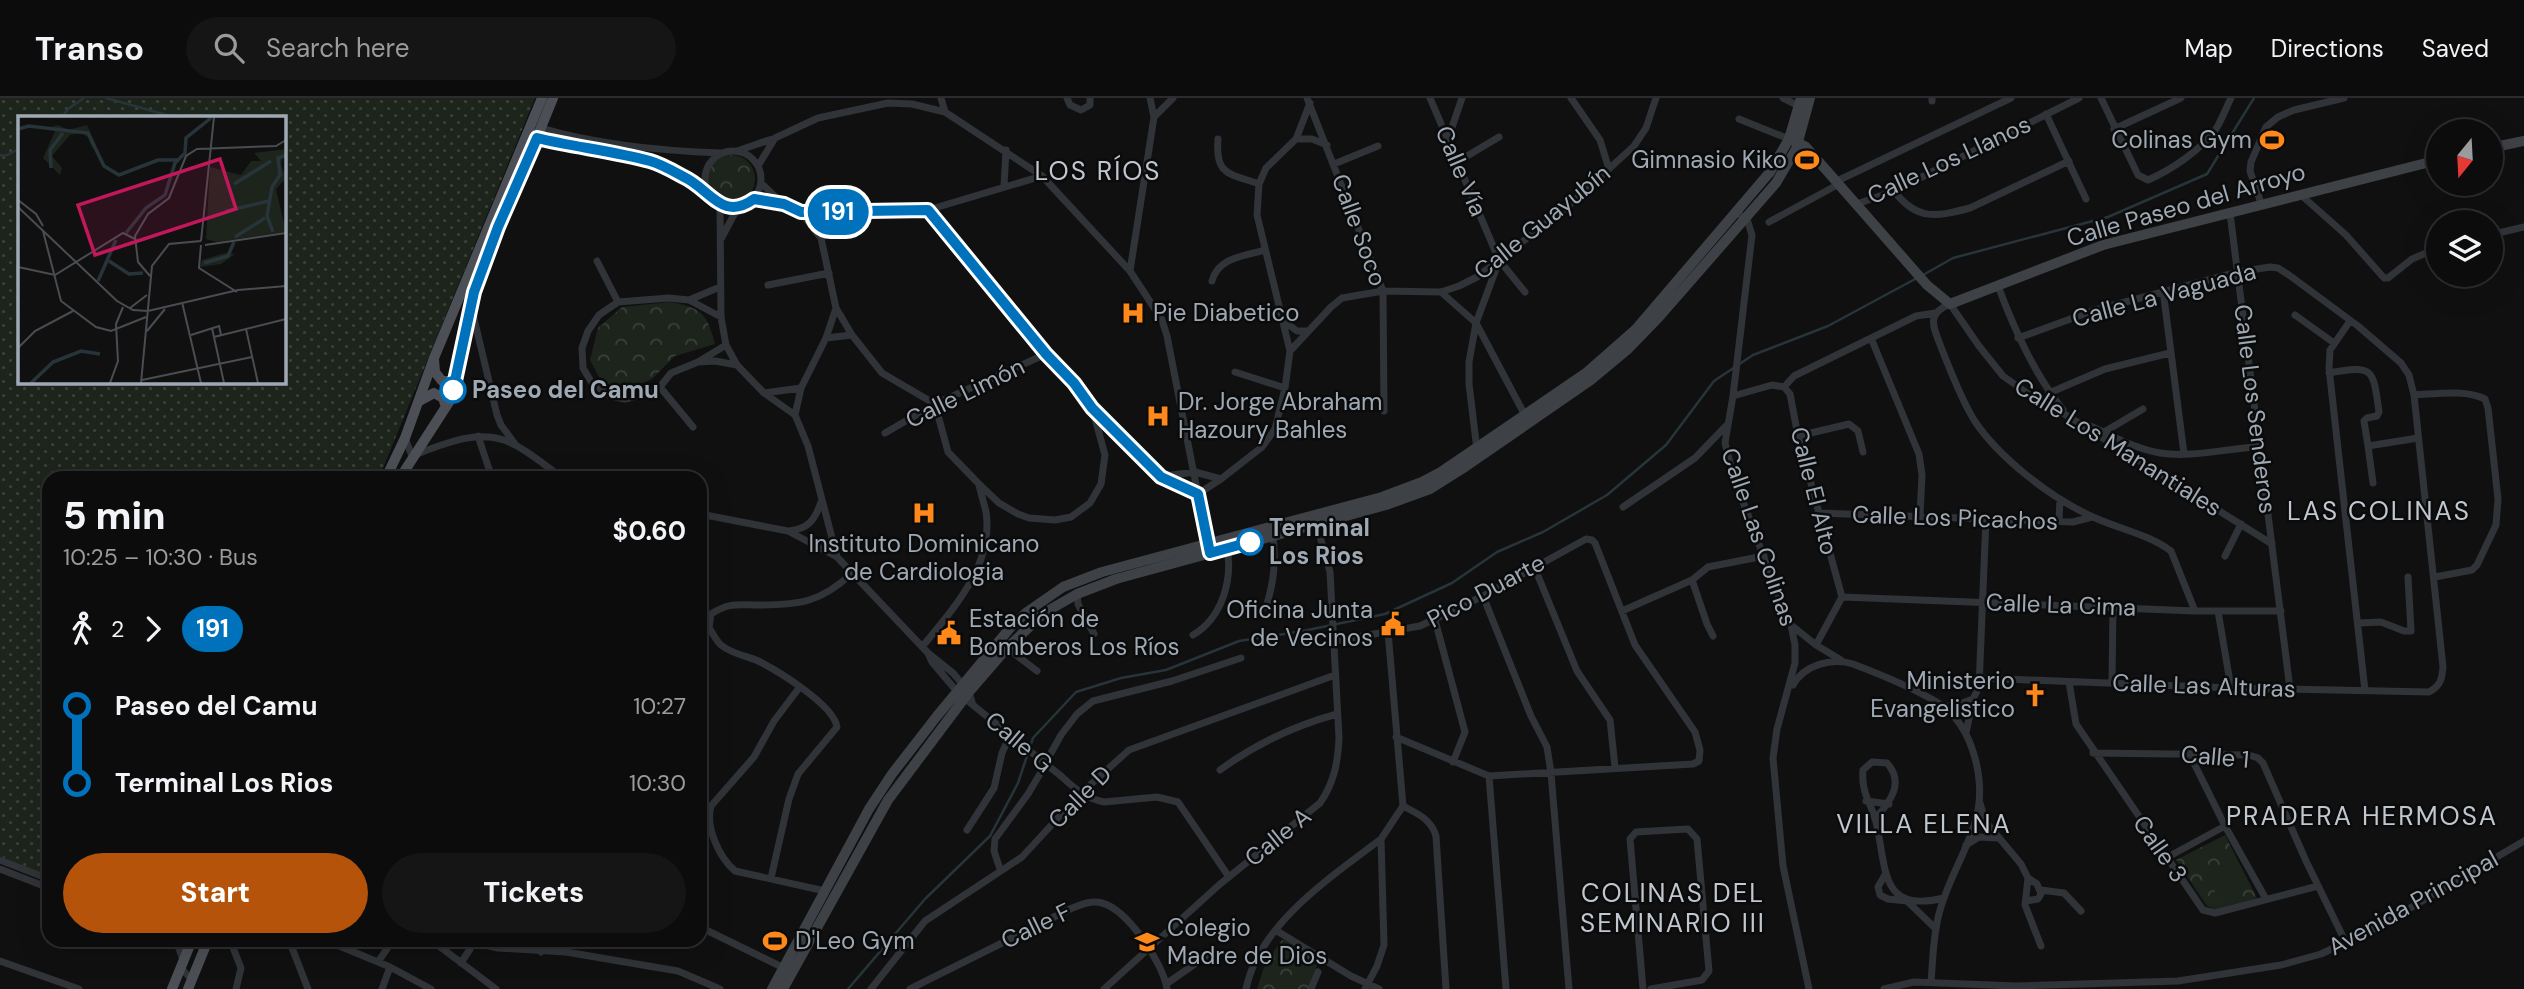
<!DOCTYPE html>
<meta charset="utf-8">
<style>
:root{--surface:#0c0c0d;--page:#151516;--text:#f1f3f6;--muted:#9a9b9d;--line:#2c2c2e;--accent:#b45309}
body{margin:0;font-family:"DM Sans",sans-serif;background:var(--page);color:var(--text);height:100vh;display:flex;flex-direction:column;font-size:26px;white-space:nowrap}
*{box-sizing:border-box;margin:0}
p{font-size:23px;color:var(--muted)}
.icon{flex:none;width:38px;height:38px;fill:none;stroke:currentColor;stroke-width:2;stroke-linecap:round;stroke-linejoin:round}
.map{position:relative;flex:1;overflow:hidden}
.sheet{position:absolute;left:42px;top:373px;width:665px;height:476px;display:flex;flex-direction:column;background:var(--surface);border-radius:21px;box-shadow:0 7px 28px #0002,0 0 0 2px var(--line)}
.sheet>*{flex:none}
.badge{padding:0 14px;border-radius:23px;font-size:24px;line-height:46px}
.needle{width:46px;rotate:198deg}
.tools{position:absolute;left:2426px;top:21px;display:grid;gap:14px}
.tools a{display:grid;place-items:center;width:77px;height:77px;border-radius:50%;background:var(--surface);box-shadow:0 7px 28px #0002,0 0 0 2px var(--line);font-size:35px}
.map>.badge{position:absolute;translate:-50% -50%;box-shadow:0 0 0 4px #fff}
.legs{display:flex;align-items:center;gap:10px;height:77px;padding:0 21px;font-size:23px}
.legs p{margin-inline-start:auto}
.summary{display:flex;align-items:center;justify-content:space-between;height:119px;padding:0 21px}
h1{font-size:38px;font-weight:800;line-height:52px}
.action{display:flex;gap:14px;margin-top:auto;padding:14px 21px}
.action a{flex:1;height:80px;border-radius:42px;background:var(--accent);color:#fff;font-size:28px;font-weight:800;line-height:80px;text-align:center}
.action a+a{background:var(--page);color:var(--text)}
ul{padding:0 21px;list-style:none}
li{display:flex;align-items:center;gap:24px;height:77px;font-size:26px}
li i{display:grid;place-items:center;width:10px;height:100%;margin:0 9px;background:currentColor}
li i::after{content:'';width:18px;height:18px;margin:-9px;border:5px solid;border-radius:50%;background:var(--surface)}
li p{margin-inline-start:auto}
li:first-child i{background:linear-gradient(#0000 50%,currentColor 0)}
li:last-child i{background:linear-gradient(currentColor 50%,#0000 0)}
header{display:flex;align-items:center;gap:42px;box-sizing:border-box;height:98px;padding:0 35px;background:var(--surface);border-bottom:2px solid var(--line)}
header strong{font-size:33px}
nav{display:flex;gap:38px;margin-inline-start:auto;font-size:24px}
.search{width:490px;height:63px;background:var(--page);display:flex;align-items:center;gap:18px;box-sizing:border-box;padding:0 24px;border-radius:38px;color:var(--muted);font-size:26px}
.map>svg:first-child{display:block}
.grass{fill:url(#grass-dots);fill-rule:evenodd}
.park{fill:url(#park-crowns)}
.pitch{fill:#1c241c}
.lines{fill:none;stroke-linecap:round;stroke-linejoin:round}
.stream{stroke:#273439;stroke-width:2.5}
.minor{stroke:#303337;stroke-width:7}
.secondary{stroke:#3e4247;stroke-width:10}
.primary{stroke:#4c5056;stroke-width:10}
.minor-bridge{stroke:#303337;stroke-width:7}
.line-1-casing{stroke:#fff;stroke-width:16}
.line-1{stroke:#0072bc;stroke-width:10}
.stop-1-dot{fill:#fff;stroke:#0072bc;stroke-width:3.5}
.labels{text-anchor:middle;stroke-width:5;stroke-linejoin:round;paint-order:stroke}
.poi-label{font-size:24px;fill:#9fa9b4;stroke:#0b0b0c;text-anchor:start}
.street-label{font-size:24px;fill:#9fa9b4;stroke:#0b0b0c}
.stop-label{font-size:24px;font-weight:bold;fill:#9fa9b4;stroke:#0b0b0c;text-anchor:start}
.neighbourhood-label{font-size:26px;letter-spacing:2px;fill:#c1c7cf;stroke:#0b0b0c}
.inset-river{fill:none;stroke:#273439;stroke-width:3.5}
.inset-road{fill:none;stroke:#494d52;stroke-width:2}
.view{fill:#c2185b;fill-opacity:0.15;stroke:#c2185b;stroke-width:3.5}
.inset-edge{fill:none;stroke:#9fa9b4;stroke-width:3.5}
</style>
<header>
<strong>Transo</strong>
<div class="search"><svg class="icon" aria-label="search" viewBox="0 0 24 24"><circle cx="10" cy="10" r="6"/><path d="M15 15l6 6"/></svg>Search here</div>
<nav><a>Map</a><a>Directions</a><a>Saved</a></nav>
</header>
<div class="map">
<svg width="2524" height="891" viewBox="0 0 2524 891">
<defs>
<pattern id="grass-dots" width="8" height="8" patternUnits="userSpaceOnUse" patternTransform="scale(1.75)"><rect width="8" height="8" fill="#1c241c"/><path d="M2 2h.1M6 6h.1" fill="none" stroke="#3a413b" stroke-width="1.8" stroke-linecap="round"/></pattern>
<pattern id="park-crowns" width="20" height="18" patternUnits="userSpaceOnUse" patternTransform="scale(1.75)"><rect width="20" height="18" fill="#1c241c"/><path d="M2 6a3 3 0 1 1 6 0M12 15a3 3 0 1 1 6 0" fill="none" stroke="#3a413b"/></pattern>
</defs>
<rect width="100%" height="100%" fill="#101011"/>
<path class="grass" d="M0,0H535L379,380H49V778L0,758ZM19,19H284V284H19Z"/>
<path class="park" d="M707 81a24 24 0 1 1 48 0a24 24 0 1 1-48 0Z
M670,204C702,210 707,215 715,246L675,258L652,281L624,293L602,285L590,262L598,230L622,209Z
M2225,737L2257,800L2216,812L2207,808L2176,762Z
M1282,842H1287L1319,862L1308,891H1257L1265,866Z"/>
<path class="pitch" d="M2234,767L2244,785L2218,799L2208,781Z"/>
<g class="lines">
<path class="stream" d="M106,0L174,19
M62,19L68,11L84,0
M0,57L5,58L19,51
M1923,177L1953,160L2108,119L2207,76L2254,0
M848,891L925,801L990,738L1018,685L1033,640L1076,594L1121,580L1166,572L1239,543L1303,533L1385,516L1452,485L1497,454L1543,434L1607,397L1666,347L1714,283L1753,257L1828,228L1917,180"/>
<path class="minor" d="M941,0L945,14
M1067,0L1070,7L1081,12L1090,7V0
M1150,0L1154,19
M1307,0L1383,193L1384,313
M1430,0L1499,162L1525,194
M1571,0L1600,42L1609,71
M1783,0L1799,8
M2101,0L2138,77L2148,82C2171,72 2201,52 2216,31C2222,21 2226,10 2231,0
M1932,3V0
M2046,16L2086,101
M1739,21L1789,41
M541,30C599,47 662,53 722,55
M2114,31L2181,0
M537,40L652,63L689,81L707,94
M1218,41C1215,78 1229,75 1259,86
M1296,41H1312L1327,47
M1448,41L1462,0
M705 81a28 28 0 1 1 56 0a28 28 0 1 1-56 0Z
M737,53L775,40L818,20L888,5L912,6L945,14L1042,78L1130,173L1162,222L1167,238L1208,448
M1457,64L1499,39
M1334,66L1378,48
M758,68L775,40
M1837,83L2011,0
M761,85L783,106
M1004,88L1006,52
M1894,93C1917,123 1936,119 1970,110L2069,63
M2301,97L2346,137L2384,180H2388L2412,161L2438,150
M754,101L784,106L801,114H839L821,140L836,210L852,237L882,275L935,306L948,354L978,385L999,405L1018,416L1029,420L1055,422L1071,419L1090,405L1101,386L1105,357L1093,313
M2261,105L2250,73L2251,64L2266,29L2278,19L2294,12L2344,0
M720,106L721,219L726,247L737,267L764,295L795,317L808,348L837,459
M1857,106L1894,93L2079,0
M928,112L1046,256L1074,285L1092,310L1162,379L1198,396L1221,381L1262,349L1275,331L1285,290L1290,253L1257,117L1259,86L1266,70L1296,41L1310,5
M801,114L821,140
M839,114L928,112L1042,78
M1737,115L1747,121L1752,137L1733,298L1725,345L1733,377L1775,489L1791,527L1795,547V565L1777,631L1773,660L1783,768L1809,891
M2230,115L2290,591
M1769,124L1839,86
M2490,137L2524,129
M721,141L738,109
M597,163L618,204
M1130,173L1154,19L1173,0
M1212,183C1218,159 1245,158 1265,152
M768,187L829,175
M1998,188C2015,233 2034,275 2063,312
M2163,192L2184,356
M1441,194L1476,225L1527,321
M689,202L720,189
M472,212L497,317L501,327L515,346
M2295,217L2334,245
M721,219L689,202L669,200L618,204L599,217L588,233L582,250L583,270L592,285L610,298L625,301L646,296L660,289L671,275L698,264L726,247
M2350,223L2330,252L2329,270L2365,593
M1285,224L1297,233H1308
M826,240L852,237
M1871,240L1919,356L1922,377L1920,417
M1290,253L1331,209L1342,200L1383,193L1441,194L1459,188L1477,179L1567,109L1634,48L1646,30L1656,0
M698,264L715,263L737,267
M1235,274L1285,290
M2329,275C2374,267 2373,270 2379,314L2377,318L2367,320L2364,323L2368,348L2418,340
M660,289L693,329
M1784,289L1790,296L1798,338L1842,499
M1784,289L1794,278L1916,218L1935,215
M764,295L801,290
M2049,295L2105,271L2170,255
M2414,297C2436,296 2465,291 2485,301L2488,310L2498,401L2496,427L2477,467L2472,472L2435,479
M1733,298L1772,287L1784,289
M795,317L801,290L826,240L836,210
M2088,327C2111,337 2135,351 2160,355C2193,360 2227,350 2260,349
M2104,334L2143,311
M885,335L935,306L1046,256
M478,338L492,380
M1798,338L1849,326L1858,333L1863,354
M405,340L412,358C445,345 483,328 517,348C533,357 548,369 562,380
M2368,348L2373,385
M1477,352L1469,286V264L1476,225L1499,163
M1164,378L1195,374L1221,381
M1623,409L1695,360L1726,328
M1818,415L2073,424L2092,419
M700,416L788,433L837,459L928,555L953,575L969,594L972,604
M2059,423L2060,401
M789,433C808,431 815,422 821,404
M2225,458L2241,426
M1534,468L1577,573L1610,622L1615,669
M1692,482L1707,526L1713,538
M1077,496L1078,506L1094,536
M1483,498L1531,618L1547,649L1551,675L1569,891
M1842,499L2195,513H2281
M1266,509C1274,484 1276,464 1273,437
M1622,513L1692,482L1708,469L1764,458
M2195,513L2171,453C2148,436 2119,431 2093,419C2051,400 1999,360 1974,322C1960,299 1951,274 1941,249C1933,228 1926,216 1950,206L1979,248L2003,278L2030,297L2066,317L2272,446
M2218,513L2231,590
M1435,522L1465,634L1453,664
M2359,525L2381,524L2404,533H2411L2408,479
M1791,527L1816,547L1841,562
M1388,534L1403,708
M1193,537C1222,520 1233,482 1227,450
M1334,543L1420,528L1483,498L1586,441L1592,442L1595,445L1635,547L1695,634L1700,652L1699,663L1693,666L1489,678L1396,639
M1816,547L1842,499
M922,549C953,511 994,467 986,414C984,405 981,396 979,387
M1007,550L1037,573
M928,555L932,564L959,596
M1980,580L2231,590L2429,594C2440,588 2442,582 2443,569L2414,297L2409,277L2401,265L2358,228L2289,177L2278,170L2270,169L2238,174L2095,212L2018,240
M2069,584L2076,626L2203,812L2215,815L2318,788
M2112,585L2113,509
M1793,587C1804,567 1832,559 1853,566C1882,577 1914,590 1940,606C1974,629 1986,684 1976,721C1967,754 1947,783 1939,816C1933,838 1933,861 1931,884
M799,590L774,623L754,659L711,708C705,729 719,759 735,773L825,793
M968,603L1026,650
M1942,608H1954L1973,601L1979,589L1986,420
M1966,635L1973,601
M2093,655L2249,657L2258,660L2263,665L2306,763L2346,845
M2189,655L2225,728L2266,801
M1047,662L1061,637L1077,616L1093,603L1172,583L1241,560
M1220,672C1257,645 1293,628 1337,616
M1061,678C1075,691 1085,700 1104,704L1157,699L1178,704L1229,779
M1489,678L1506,891
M1866,703L1889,706
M1980,705L1985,723L2021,766L2028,780L2025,807L2041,848
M1403,708C1418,716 1431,721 1436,738L1446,891
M1875,721C1890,704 1905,685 1887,665L1872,664L1863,672C1861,696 1871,704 1876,724C1887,770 1879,816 1944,800
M967,732L994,690L1002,655L1010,637
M1966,747L1979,739L1997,740
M2166,760L2225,728
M0,762L49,781
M0,771L49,790
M1000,771L994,753L995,741L1028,696L1044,669
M1886,775L1878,789L1880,797L1888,801L1907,803L1936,831
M771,780L789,701L798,676L837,629C834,607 777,572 756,562C746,558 730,555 721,547C716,543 713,535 709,530L711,516C729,504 738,507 759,507C800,507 821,504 851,476
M2041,792L2064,795L2081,813
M2026,803L2038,801L2041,796L2037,786L2028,780
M700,829L784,870
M1277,833L1351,878L1379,891
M176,842L183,862L181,870L192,882
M230,842L241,870L236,891
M289,842L308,891
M325,842L390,869L431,891
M431,842L496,891
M531,842L541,854
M566,854L569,842
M0,863L79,891
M378,864L393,842
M461,865L472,848L480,846L498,850L566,854L678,873L720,891
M1166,886L1205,859
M382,891L390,869
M871,891L925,823L1022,759L1080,696L1129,652L1335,577
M910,891L1070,811C1080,807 1090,802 1102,805C1128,812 1163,865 1167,891
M1104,891L1219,787L1320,705C1334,685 1338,664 1339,640L1330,474L1316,424
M1246,891C1259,826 1331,779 1381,741
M1311,891L1318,874
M1365,891L1377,868L1384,847L1381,741L1403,708
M1643,891L1630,741L1636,734L1688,731L1697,741L1709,873L1702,882L1651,891
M1884,891L1914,884L2016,888L2178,883L2281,867L2321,856L2378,829L2524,743"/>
<path class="secondary" d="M1793,42L1806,49L1927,187L1950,206L2103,147L2438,62
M2490,50L2524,43
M772,891L869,711L892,676L937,618L1010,530L1027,514L1063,489L1102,474L1382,399L1422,384L1441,374L1586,275L1636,231L1770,74L1789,41L1801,0
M783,891L888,702L969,594L1007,550L1044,515L1077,496L1116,481L1386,407L1430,391L1465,369L1591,282L1627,252L1659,219L1776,85L1796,51L1810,0"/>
<path class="primary" d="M434,262L435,274L442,283H450L456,278
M421,302L434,295L443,300L446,309
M386,380L405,340L434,260L542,0
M400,380L451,301L474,194L553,0
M172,891L192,842
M188,891L208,842"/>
<path class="minor-bridge" d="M1026,650L1061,678"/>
</g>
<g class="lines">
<g class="line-1-casing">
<path id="line-1" d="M453,292L474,194L498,129L537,40C574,49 613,53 650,63C661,66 673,73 684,79C710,91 722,124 754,101L784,106L801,114L928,112L1046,256L1074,285L1092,310L1161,379L1198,396L1210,455L1250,444"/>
</g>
<use href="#line-1" class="line-1"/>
</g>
<defs>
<g id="stadium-bare" transform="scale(1.89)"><path d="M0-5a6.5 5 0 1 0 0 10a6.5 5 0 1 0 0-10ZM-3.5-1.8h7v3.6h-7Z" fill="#ff881a" stroke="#0b0b0c" stroke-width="2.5" paint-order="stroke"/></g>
<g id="hospital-bare" transform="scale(1.89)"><path d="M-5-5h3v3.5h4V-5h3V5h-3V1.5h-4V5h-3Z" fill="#ff881a" stroke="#0b0b0c" stroke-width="2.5" paint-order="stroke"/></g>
<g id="civic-bare" transform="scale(1.89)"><path d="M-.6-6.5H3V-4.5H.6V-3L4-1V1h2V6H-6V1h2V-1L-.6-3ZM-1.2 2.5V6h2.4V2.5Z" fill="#ff881a" stroke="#0b0b0c" stroke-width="2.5" paint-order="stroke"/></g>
<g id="church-bare" transform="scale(1.89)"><path d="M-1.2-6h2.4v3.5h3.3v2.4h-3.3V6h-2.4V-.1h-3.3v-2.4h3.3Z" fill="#ff881a" stroke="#0b0b0c" stroke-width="2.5" paint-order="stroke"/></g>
<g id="university-bare" transform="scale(1.89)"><path d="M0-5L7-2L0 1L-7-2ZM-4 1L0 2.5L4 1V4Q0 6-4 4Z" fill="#ff881a" stroke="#0b0b0c" stroke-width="2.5" paint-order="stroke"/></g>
</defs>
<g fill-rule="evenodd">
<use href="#stadium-bare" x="2272" y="42"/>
<use href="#stadium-bare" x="1807" y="62"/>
<use href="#hospital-bare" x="1133" y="215"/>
<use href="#hospital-bare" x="1158" y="318"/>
<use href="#hospital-bare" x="924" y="415"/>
<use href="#civic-bare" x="1393" y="526"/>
<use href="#civic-bare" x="949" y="535"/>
<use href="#church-bare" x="2035" y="597"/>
<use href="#stadium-bare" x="775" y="843"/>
<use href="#university-bare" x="1147" y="844"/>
</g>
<g class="stop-1-dot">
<circle cx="453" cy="292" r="12"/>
<circle cx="1250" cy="444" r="12"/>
</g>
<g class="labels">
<g class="poi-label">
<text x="2252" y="50" text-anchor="end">Colinas Gym</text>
<text x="1787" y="70" text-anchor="end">Gimnasio Kiko</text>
<text x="1153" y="223">Pie Diabetico</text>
<text x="1178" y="312">Dr. Jorge Abraham<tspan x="1178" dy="28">Hazoury Bahles</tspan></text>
<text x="924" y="454" text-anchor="middle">Instituto Dominicano<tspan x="924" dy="28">de Cardiologia</tspan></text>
<text x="1373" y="520" text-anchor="end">Oficina Junta<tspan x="1373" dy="28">de Vecinos</tspan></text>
<text x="969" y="529">Estación de<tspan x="969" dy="28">Bomberos Los Ríos</tspan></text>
<text x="2015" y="591" text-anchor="end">Ministerio<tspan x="2015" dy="28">Evangelistico</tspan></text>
<text x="1167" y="838">Colegio<tspan x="1167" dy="28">Madre de Dios</tspan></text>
<text x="795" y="851">D'Leo Gym</text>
</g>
<g class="street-label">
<text transform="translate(1949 62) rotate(-25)" y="8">Calle Los Llanos</text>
<text transform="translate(1461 73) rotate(67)" y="8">Calle Vía</text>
<text transform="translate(2186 107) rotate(-16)" y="8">Calle Paseo del Arroyo</text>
<text transform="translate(1542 124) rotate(-39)" y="8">Calle Guayubín</text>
<text transform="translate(1359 132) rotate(70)" y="8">Calle Soco</text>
<text transform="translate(2164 197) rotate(-15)" y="8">Calle La Vaguada</text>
<text transform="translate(965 295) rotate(-26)" y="8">Calle Limón</text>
<text transform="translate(2255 311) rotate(83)" y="8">Calle Los Senderos</text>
<text transform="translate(2118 349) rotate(32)" y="8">Calle Los Manantiales</text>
<text transform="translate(1814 393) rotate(76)" y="8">Calle El Alto</text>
<text transform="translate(1955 420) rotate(2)" y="8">Calle Los Picachos</text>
<text transform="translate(1759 439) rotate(71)" y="8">Calle Las Colinas</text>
<text transform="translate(1486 493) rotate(-28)" y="8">Pico Duarte</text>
<text transform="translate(2061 507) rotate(2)" y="8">Calle La Cima</text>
<text transform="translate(2204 588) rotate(2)" y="8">Calle Las Alturas</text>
<text transform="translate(1019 644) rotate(40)" y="8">Calle G</text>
<text transform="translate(2215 659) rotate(5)" y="8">Calle 1</text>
<text transform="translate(1080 699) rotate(-45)" y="8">Calle D</text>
<text transform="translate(1278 739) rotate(-39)" y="8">Calle A</text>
<text transform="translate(2160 751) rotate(55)" y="8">Calle 3</text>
<text transform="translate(2413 805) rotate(-29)" y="8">Avenida Principal</text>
<text transform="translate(1036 828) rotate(-26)" y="8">Calle F</text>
</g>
<g class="stop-label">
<text x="472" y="300">Paseo del Camu</text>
<text x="1269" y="438">Terminal<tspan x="1269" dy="28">Los Rios</tspan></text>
</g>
<g class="neighbourhood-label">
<text x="1098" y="82">LOS RÍOS</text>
<text x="2379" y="422">LAS COLINAS</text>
<text x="2362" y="727">PRADERA HERMOSA</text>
<text x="1924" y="735">VILLA ELENA</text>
<text x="1673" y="804">COLINAS DEL<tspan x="1673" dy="30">SEMINARIO III</tspan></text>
</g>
</g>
<g transform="translate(18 18)">
<rect width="268" height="268" fill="#101011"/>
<path d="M268,33L263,48L268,62L258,73L268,116L199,126L188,123L192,51L223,59L233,45H243L236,37Z" fill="#1c241c"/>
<path d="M40,9L50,14L69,9L78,29L74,32L70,21L63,17L52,19L34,40L44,52L42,59L25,42L38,13L30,12ZM207,137L217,138L203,148L182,151L184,144Z" fill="#1c241c"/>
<path class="inset-river" d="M0,13L11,10L70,17L86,50L101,59L140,44H159M33,52L32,34L45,17M216,68L253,45M208,95L251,85M255,116L249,100L254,71L262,59L260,42L268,39M108,117L128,92L147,79L157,47L167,37L168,22L193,2M217,121L247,102M91,145L111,158L125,157M186,147L210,140L216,126M80,165L98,124M13,267L35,246L63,235L82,238"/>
<path class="inset-road" d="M0,84L18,98L25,110M0,91L99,185L115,194L130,195L220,174L268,170M25,115L43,185L78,211L93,215L128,201M183,125L196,1M183,129L181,152L219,176M187,129L268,117M0,151L37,159L105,117L117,123M132,160L120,146L117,120L130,98L151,82L168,40L179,33L258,30L268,24M164,186L183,267M112,192L129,179M194,212L206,267M228,213L240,267M129,215L147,193M173,219L201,210L203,219M196,221L268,203M0,232L17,215L55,195M124,264L234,241M92,267L100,245L98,208L105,191M123,267L134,150L151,128L183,125"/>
<path class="view" d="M202,43L218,93L77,139L60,89Z"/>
<rect width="268" height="268" class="inset-edge"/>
</g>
</svg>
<div class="tools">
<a><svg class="needle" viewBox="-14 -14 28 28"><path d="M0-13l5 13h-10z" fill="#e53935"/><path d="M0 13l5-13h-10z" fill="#9a9b9d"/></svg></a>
<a><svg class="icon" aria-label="layers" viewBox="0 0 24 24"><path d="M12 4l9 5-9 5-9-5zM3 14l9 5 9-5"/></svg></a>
</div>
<b class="badge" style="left:838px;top:114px;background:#0072bc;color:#fff">191</b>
<section class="sheet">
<div class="summary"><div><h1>5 min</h1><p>10:25 – 10:30 · Bus</p></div><b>$0.60</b></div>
<div class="legs"><svg class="icon" aria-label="walk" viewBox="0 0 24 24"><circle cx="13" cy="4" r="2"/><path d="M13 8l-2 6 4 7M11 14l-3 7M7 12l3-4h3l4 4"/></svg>2<svg class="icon" aria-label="forward" viewBox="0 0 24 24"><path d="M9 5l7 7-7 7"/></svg><b class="badge" style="background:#0072bc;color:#fff">191</b></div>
<ul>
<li><i style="color:#0072bc"></i><b>Paseo del Camu</b><p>10:27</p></li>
<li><i style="color:#0072bc"></i><b>Terminal Los Rios</b><p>10:30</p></li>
</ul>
<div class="action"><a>Start</a><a>Tickets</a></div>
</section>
</div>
